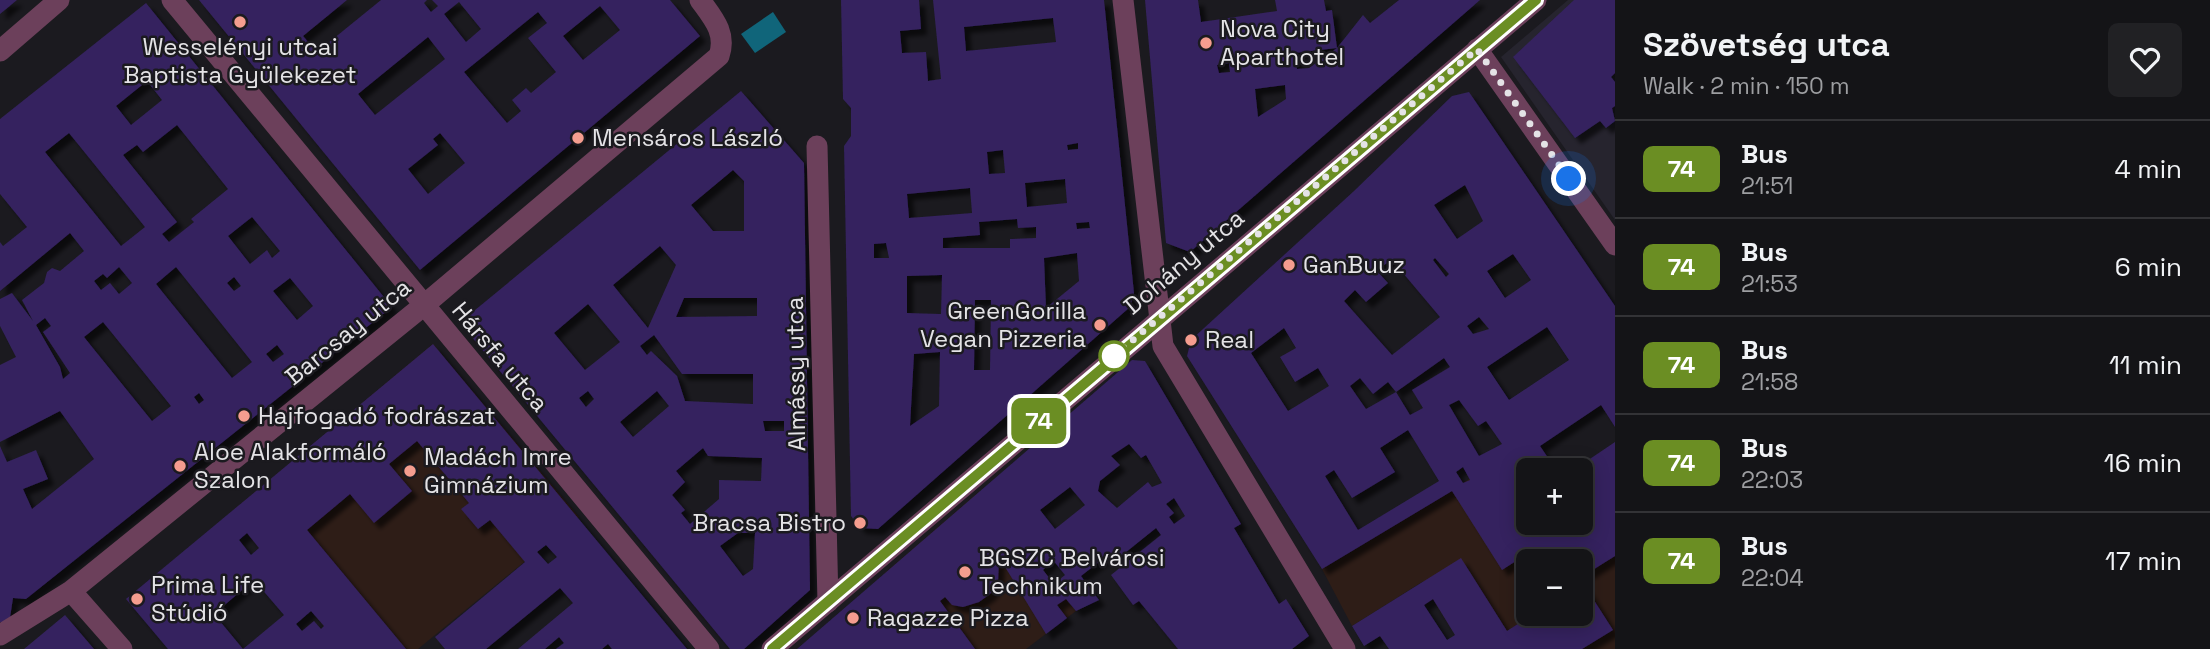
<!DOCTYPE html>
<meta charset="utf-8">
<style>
:root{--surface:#141417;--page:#212124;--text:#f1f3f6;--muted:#9d9ea1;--line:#333336}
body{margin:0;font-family:"Space Grotesk",sans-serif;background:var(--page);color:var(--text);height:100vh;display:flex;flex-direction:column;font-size:26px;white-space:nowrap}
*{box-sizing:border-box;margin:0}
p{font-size:23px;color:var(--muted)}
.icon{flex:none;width:38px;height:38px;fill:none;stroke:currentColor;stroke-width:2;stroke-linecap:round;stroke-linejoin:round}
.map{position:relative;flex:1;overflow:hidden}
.drawer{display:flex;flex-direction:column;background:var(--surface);width:595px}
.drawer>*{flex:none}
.badge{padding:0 14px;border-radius:10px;font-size:24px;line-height:46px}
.tools{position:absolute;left:1516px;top:458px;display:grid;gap:14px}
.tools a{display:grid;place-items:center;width:77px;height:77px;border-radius:10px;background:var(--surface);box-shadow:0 4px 18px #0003,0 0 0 2px var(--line);font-size:35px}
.you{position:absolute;width:35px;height:35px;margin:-18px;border:5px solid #fff;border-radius:50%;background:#1a73e8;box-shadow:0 0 0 10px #1a73e833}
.map>.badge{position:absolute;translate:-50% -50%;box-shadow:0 0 0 4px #fff}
.round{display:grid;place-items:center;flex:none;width:74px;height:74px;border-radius:10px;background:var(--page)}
.summary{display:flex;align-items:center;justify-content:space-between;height:119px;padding:0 28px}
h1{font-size:33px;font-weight:800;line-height:52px}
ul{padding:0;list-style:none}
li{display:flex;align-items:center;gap:21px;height:98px;padding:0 28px;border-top:2px solid var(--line)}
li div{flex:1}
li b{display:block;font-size:26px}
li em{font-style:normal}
li .badge{min-width:77px;font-weight:700;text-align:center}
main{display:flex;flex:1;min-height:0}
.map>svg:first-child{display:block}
.built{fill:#26242e}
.education{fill:#2e1d17;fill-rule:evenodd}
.water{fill:#10657a}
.building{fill:#34225e;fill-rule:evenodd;filter:url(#shadow)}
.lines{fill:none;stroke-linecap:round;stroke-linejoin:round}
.pedestrian{stroke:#6c405b;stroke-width:21}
.minor{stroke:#6c405b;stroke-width:21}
.line-casing{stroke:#fff;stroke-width:16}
.line{stroke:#6b8e23;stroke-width:10}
.walk{stroke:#e4e3e6;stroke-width:7;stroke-dasharray:0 12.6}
.poi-dot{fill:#f59d8f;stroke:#1b1a1f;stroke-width:2.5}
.stop-dot{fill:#fff;stroke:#6b8e23;stroke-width:3.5}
.labels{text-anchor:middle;stroke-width:5;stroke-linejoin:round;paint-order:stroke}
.poi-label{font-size:24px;fill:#e4e3e6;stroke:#1b1a1f;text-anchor:start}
.street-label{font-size:24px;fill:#e4e3e6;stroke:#1b1a1f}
</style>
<main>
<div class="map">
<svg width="1615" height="649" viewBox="0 0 1615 649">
<defs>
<filter id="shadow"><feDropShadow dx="6" dy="6" stdDeviation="2" flood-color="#0009"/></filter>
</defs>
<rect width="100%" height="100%" fill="#1b1a1f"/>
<path class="built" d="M1568,0H1615V220L1501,57Z"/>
<path class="education" d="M433,344L579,517L418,649H343L230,513Z
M1512,453L1528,523H1580L1615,469V649H1464L1422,582L1352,626L1322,569ZM1528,562H1580V614H1528Z
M980,491L1076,611L1026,649H936L885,573Z"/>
<path class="water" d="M773,12L786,32L755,53L741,34Z"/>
<path class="building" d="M0,0H17L0,14Z
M199,0H347L303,36L317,52L381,0H427L424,3L431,12L438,6L432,0H670L700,36L420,270ZM459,2L481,29L466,42L444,14ZM600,6L620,30L583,60L563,36ZM538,12L547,23L528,38L556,72L531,93L526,88L512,100L521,111L507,123L464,72ZM428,37L445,59L375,115L358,94ZM440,133L465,163L428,194L408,169L438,145L433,139Z
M841,0H919L921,29L900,31L902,53L926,52L928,81L941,79L933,0H1104L1134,293L1130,307L878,529L860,528L851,516L844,146L851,136V108L843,99ZM1053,18L1056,42L966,51L964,27ZM1078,143V149L1068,150L1067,145ZM1003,150L1005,173L989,174L987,152ZM1065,179L1067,203L1027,207L1025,183ZM970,188L972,213L909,218L907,194ZM1017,219L1018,228L1036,227V238L1010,239V248H943V238L980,235L979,222ZM1089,222L1090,228L1077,229L1076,223ZM886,243L889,258H874V244ZM1077,253L1079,281L1046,308L1044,258ZM942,275L941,314L907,313V276ZM975,300H991L990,370H974ZM940,352L939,406L910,426L914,354Z
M1145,0H1198L1201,22L1277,11L1275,0H1324L1326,11L1332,10L1337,48L1363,15L1370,23L1399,0H1480L1190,252L1166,243ZM1337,48L1309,68L1297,69L1295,53ZM1229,63L1230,72L1219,73L1217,65ZM1285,85L1286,99L1258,117L1255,89Z
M1574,0H1615V73L1611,77L1615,82V106L1612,108L1615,121L1606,128L1600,121L1575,138L1513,57Z
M146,3L392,307L26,599L13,598L9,624L0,622V446L7,462L36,450L48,479L23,489L32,509L94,459L60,411L0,442V365L16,357L0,326V299L12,293L33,321L22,300L44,283L47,272L52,268L60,271L84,251L70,233L0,291V242L3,246L27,227L0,194V119ZM147,81L162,100L131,125L116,106ZM177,125L228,189L191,219L194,222L169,242L162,234L177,222L123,155L137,145L143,152ZM69,133L145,227L121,246L45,152ZM252,217L280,251L272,258L267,250L250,264L228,236ZM119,267L132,283L119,294L110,283L101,290L94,281L103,274L107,278ZM176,267L252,362L232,378L156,284ZM234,277L241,286L234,291L227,283ZM290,278L313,306L297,320L273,291ZM45,318L51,326L43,332L70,373L63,379L60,367L36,325ZM103,322L171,406L152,421L84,337ZM277,345L284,354L273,362L266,354ZM199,393L204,400L199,404L194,397Z
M741,91L804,163L810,590L744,649H730L466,330L469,315ZM733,170L744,181V231H713L691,205ZM660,246L676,265L648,328L613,285ZM684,298H757V316L676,317ZM588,304L620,342L585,370L554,333ZM654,335L682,374H753V404L685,401L677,376L651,351L647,355L640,346ZM588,391L594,399L586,407L579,398ZM657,391L669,406L633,437L620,422ZM763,421H784V431H765ZM703,448L708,456L762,458L761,481L719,480V499L690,524L681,513L685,510L672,495L685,482L676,471ZM738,533H755L753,569L743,576L720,546Z
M1469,92L1615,306V427L1601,405L1540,446L1557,471H1528V523H1580V471H1572L1615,442V556L1580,578V562H1528V580L1516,561L1502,570L1452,491L1322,569L1187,356L1191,340L1354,191L1452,96ZM1465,185L1483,221L1457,239L1434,205ZM1513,254L1531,280L1505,298L1487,271ZM1435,258L1449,274L1446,277L1433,260ZM1392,260L1440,317L1392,355L1344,301L1355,290L1366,302L1388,283L1376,270ZM1479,317L1489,329L1473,334L1467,326ZM1547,327L1569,360L1509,400L1487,367ZM1284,328L1296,348L1280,357L1295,382L1318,368L1329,386L1288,411L1251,353ZM1444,358L1450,367L1412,390L1423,408L1410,415L1396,392L1366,409L1350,386L1360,378L1373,394L1388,382L1396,392ZM1459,400L1478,426L1486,421L1502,444L1479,456L1449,405ZM1408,430L1439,481L1358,530L1325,476L1334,470L1352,498L1395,472L1380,448ZM1463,467L1470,480L1463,483L1456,472Z
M433,344L687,649H612L608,644L602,649H556L564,643L559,637L545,649H518L573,603L560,588L486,649H445L435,637L525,562L490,520L478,529L461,509L469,503L417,441L389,464L412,491L374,523L350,494L307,530L406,649H168L126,599ZM247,533L259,548L251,555L239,540ZM546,545L557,557L548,564L537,552ZM254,580L284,615L243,649L214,614ZM311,611L324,626L321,629L314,621L302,631L296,624Z
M1132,360L1145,361L1241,524L1234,528L1279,604L1286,599L1309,636L1292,649H1178L1139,601L1133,605L1111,575L1161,535L1156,528L1115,561L1109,554L1081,576L1099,600L1076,611L1066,599L1057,605L1067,618L1046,634L999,557L998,583L990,594L979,602L963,607L952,605L945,597L940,601L975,649H797ZM1129,444L1141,458L1146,455L1162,483L1152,487L1148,482L1117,508L1098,491L1100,481L1120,465L1111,456ZM1070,487L1085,505L1055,529L1040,510ZM1174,498L1185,516L1174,524L1169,517L1174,513L1166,504ZM1053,560L1065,575L1054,584L1043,570Z
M1461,558L1507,631L1533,614H1580V584L1583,583L1613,630L1582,649H1389L1380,636L1364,646L1352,626ZM1433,599L1455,635L1447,640L1424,605Z
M65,615L94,649H24Z"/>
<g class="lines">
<path class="pedestrian" d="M817,146L828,602"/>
<path class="minor" d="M172,0L709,649
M1123,0L1163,346L1345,649
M1477,49L1615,245
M0,51L59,0
M71,591L122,649
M0,635L71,591L423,306L719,56C727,33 713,18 700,0
M772,649L1536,0"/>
</g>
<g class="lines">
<g class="line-casing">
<path id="line" d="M772,649L1536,0"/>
</g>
<use href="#line" class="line"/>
<path class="walk" d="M1114,356L1477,49L1569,179"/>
</g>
<g class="poi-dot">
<circle cx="240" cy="22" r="7"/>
<circle cx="1206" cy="43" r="7"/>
<circle cx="578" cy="138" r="7"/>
<circle cx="1289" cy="265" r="7"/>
<circle cx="1100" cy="325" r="7"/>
<circle cx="1191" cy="340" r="7"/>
<circle cx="244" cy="416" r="7"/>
<circle cx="180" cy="466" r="7"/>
<circle cx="410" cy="471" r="7"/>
<circle cx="860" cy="523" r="7"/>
<circle cx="965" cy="572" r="7"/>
<circle cx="137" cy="599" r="7"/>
<circle cx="853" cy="618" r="7"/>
</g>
<circle class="stop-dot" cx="1114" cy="356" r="14"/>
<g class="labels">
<g class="poi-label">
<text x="1220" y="37">Nova City<tspan x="1220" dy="28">Aparthotel</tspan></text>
<text x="240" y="55" text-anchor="middle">Wesselényi utcai<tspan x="240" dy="28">Baptista Gyülekezet</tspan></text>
<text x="592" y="146">Mensáros László</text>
<text x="1303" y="273">GanBuuz</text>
<text x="1086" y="319" text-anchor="end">GreenGorilla<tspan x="1086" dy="28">Vegan Pizzeria</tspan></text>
<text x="1205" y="348">Real</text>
<text x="258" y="424">Hajfogadó fodrászat</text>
<text x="194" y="460">Aloe Alakformáló<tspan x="194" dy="28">Szalon</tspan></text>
<text x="424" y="465">Madách Imre<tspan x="424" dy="28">Gimnázium</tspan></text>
<text x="846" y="531" text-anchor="end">Bracsa Bistro</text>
<text x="979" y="566">BGSZC Belvárosi<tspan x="979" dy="28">Technikum</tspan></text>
<text x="151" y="593">Prima Life<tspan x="151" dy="28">Stúdió</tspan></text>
<text x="867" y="626">Ragazze Pizza</text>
</g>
<g class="street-label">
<text transform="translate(1184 262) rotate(-40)" y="8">Dohány utca</text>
<text transform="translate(348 332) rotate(-39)" y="8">Barcsay utca</text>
<text transform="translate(500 357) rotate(50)" y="8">Hársfa utca</text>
<text transform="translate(796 374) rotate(-91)" y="8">Almássy utca</text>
</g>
</g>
</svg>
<div class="tools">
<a>+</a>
<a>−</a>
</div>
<div class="you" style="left:1569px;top:179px"></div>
<b class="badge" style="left:1039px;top:421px;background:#6b8e23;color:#fff">74</b>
</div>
<section class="drawer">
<div class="summary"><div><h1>Szövetség utca</h1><p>Walk · 2 min · 150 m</p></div><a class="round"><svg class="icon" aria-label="heart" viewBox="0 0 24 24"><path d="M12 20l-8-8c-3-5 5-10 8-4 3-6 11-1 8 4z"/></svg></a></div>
<ul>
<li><span class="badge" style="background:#6b8e23;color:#fff">74</span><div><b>Bus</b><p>21:51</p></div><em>4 min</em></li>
<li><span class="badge" style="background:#6b8e23;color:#fff">74</span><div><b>Bus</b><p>21:53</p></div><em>6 min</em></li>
<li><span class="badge" style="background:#6b8e23;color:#fff">74</span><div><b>Bus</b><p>21:58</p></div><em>11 min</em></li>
<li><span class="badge" style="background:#6b8e23;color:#fff">74</span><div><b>Bus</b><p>22:03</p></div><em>16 min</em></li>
<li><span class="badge" style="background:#6b8e23;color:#fff">74</span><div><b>Bus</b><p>22:04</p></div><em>17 min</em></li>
</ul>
</section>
</main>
